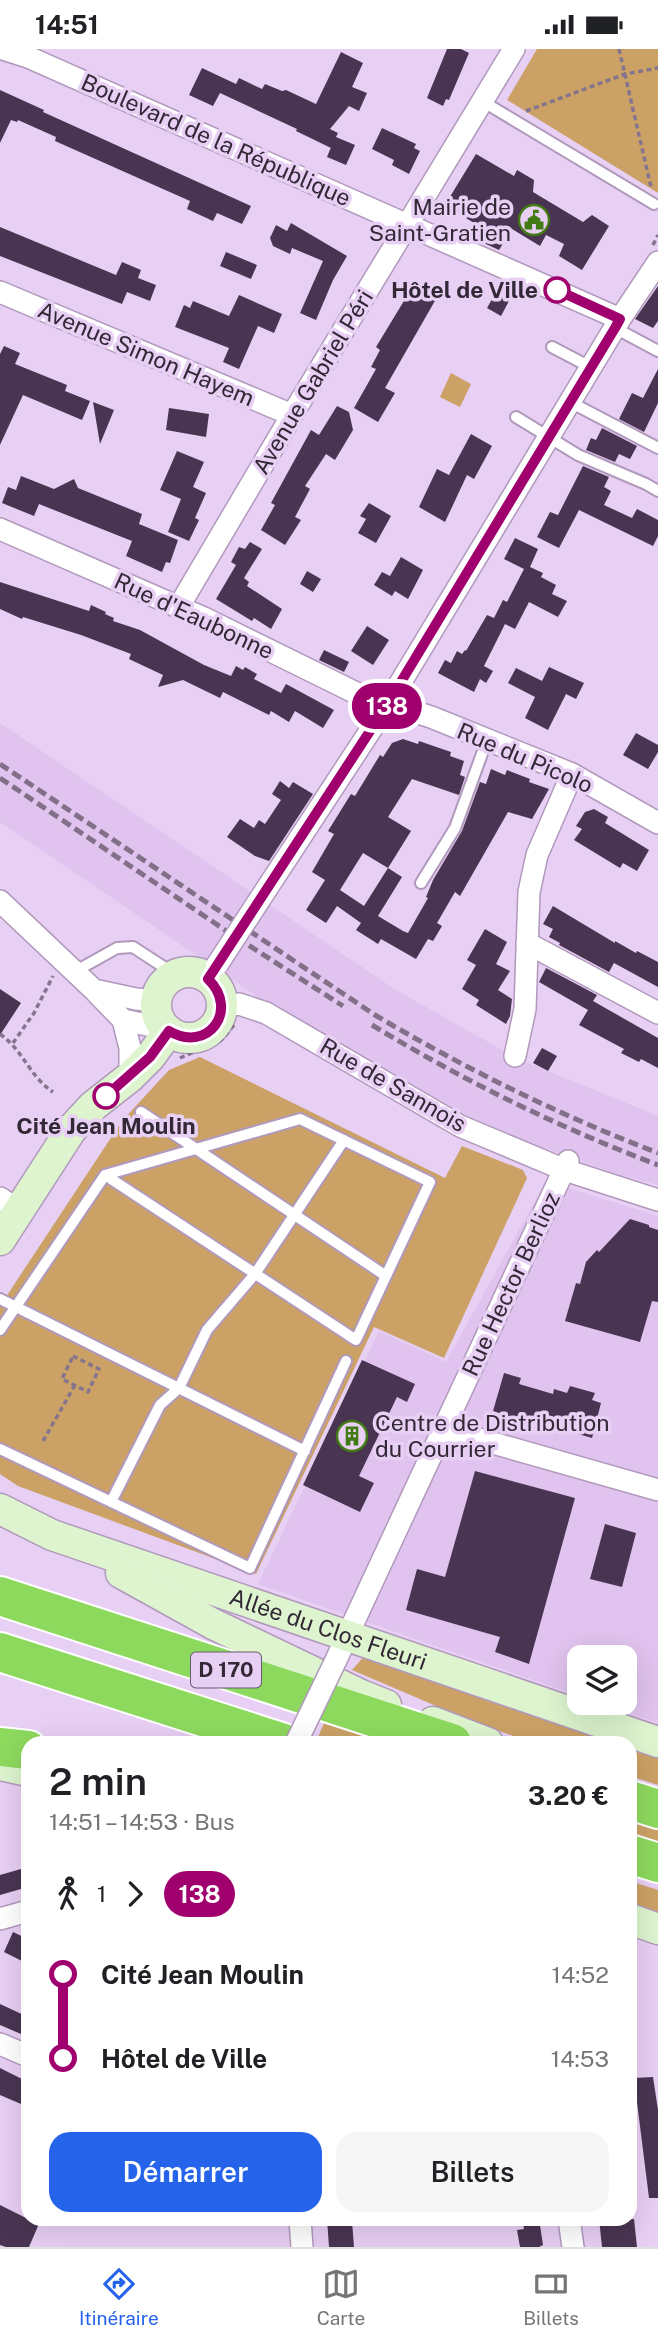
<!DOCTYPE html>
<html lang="fr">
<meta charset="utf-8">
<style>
:root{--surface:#fff;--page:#f6f6f6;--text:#202124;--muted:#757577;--line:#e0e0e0;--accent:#2563eb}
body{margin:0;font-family:"Public Sans",sans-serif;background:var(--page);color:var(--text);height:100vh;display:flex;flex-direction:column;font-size:26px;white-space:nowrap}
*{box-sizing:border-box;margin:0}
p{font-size:23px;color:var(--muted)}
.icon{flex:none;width:38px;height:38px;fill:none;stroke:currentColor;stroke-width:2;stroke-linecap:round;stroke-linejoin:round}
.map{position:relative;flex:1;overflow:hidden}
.panel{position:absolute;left:21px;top:1687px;width:616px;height:490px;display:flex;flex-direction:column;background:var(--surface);border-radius:21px;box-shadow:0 7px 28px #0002}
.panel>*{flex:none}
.badge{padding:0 14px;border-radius:23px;font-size:24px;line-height:46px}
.controls{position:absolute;left:567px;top:1596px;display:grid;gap:14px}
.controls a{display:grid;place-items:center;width:70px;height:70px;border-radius:14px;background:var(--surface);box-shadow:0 7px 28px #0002;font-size:35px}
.map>.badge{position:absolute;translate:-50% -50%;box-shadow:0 0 0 4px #fff}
.legs{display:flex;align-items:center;gap:10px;height:77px;padding:0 28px;font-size:23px}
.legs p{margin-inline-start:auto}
.head{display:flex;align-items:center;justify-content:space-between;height:119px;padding:0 28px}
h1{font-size:38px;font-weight:600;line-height:52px}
.cta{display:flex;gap:14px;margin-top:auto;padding:14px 28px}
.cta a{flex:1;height:80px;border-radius:21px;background:var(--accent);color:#fff;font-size:28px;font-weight:600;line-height:80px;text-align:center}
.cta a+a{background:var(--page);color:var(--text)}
ul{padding:0 28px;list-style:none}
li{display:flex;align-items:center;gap:24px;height:84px;font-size:26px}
li i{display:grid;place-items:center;width:10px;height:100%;margin:0 9px;background:currentColor}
li i::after{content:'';width:18px;height:18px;margin:-9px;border:5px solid;border-radius:50%;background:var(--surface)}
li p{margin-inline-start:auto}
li:first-child i{background:linear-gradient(#0000 50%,currentColor 0)}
li:last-child i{background:linear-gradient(currentColor 50%,#0000 0)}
.status{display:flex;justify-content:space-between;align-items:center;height:49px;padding:0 35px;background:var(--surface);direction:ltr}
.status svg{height:19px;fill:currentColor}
.tabs{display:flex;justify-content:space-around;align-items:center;height:98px;border-top:2px solid var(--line);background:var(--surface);font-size:19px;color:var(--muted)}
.tabs a{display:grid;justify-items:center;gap:4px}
.tabs .active{color:var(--accent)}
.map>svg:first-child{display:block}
.built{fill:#e0c3ee}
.green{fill:#cba166}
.building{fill:#493552}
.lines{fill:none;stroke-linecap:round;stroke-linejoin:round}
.lane-casing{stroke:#b199bc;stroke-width:14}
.street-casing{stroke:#b199bc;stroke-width:24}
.secondary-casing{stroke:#b199bc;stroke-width:33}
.highway-casing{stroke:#fff;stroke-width:42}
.path{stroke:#85748d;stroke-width:3.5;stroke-dasharray:5 3.5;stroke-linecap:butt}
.lane{stroke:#fff;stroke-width:10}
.street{stroke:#fff;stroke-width:21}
.secondary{stroke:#ddf4cf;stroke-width:30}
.highway{stroke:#8dd95e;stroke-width:38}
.rail{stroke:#817088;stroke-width:5;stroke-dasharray:10 5;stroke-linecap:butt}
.street-bridge-casing{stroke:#b199bc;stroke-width:24;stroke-linecap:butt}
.street-bridge{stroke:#fff;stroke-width:21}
.line-1-casing{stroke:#fff;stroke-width:16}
.line-1{stroke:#a0006e;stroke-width:10}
.stop-1-dot{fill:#fff;stroke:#a0006e;stroke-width:3.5}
.labels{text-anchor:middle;stroke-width:7;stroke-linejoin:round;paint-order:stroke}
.shield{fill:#e8cff4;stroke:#695a6f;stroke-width:2}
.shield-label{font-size:21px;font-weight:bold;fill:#322836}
.street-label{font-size:23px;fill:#322836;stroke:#e8cff4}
.poi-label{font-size:23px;fill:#322836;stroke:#e8cff4;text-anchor:end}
.stop-label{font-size:23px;font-weight:bold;fill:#322836;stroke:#e8cff4;text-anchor:end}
</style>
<div class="status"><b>14:51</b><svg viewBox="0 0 49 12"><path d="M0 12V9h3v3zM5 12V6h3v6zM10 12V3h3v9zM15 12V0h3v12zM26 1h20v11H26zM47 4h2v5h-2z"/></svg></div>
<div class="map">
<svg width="658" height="2198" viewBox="0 0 658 2198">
<rect width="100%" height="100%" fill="#e8cff4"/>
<path class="built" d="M0,674L396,941L518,1010L658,1067V1136L620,1126L475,1074L261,950L0,773Z
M546,1132L658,1167V1674L600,1654H625V1608H579V1647L258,1535L379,1282L446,1313Z"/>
<path class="green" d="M537,0H658V144L507,51Z
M451,324L471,335L460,358L440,348Z
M200,1008L445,1129L462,1097L523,1121L527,1129L444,1309L374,1278L256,1525L18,1437L0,1425V1257L122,1072L169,1021Z
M366,1605L622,1694H534L476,1674L352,1621Z
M325,1672L394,1694H337L318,1688Z
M630,1697L658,1707V1736L630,1727Z
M630,1770L658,1779V1797L630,1788Z
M630,1832L658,1841V1865L630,1856Z"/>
<path class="building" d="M447,0H461L469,4L449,51L446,50L443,57L427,49Z
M341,3L363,14L352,38L367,44L359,62L349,57L330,80L338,84L336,88L355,96L346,116L327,108L334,91L331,99L296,82L297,80L220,44L213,57L189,46L202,19L236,35L239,29L262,40L265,35L282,42L286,41L316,55Z
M0,41L44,61L43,63L251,157L242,175L217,164L213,172L187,160L190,152L55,92L56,88L18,71L17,73L11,71L0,94Z
M382,79L416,95L414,99L420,102L409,125L392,116L394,111L372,100Z
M476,105L514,127L517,121L534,131L533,143L583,173L592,166L609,177L582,221L559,207L564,195L546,186L540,197L512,180L499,201L475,190L482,179L445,156Z
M291,174L347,207L333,231L316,271L300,264L323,212L292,199L290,205L273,197L270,189L276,176L287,182Z
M0,178L116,226L122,213L141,221L138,229L156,236L150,252L127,243L122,255L0,207Z
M226,203L257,216L251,230L220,217Z
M413,237L436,250L385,339L395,344L378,373L354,359L376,320L371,318L380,301L376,298Z
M658,237V272L653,279L635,270Z
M495,245L509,252L501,267L487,259Z
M239,246L282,265L274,284L258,277L239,320L223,313L229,299L175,278L184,256L190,259L193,252L229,267Z
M4,297L20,304L15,315L67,336L65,342L90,352L82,371L23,346L0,396V305Z
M658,320V354L644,383L619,370L632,344L643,349Z
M93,353L114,361L100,395Z
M337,357L349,363L353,381L335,411L326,405L305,437L310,440L295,468L301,471L285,496L261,481L275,456L271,454L311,381L319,386Z
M169,359L209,365L206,388L166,381Z
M602,379L637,397L630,410L619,405L615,413L586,401L591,389L596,391Z
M471,385L492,397L474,430L467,426L445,473L419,458L437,420L449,426Z
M177,402L204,413L193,438L206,444L195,469L199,471L189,492L168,483L181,450L160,441Z
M583,417L609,428L604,438L611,442L604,456L632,469L637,460L658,471V487L653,497L579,461L559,499L537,488L550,463L558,466Z
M21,427L54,440L74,430L78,439L142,465L139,475L178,491L170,514L166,513L162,523L126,507L132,492L39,455L34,467L2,454L8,438L16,441Z
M369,454L391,467L376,494L358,484L366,470L360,467Z
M515,489L538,500L530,518L543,524L541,528L556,536L552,545L567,552L558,568L529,553L515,580L505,575L484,617L493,622L486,634L480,630L474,643L438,624L445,611L451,614L457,602L462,605L465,601L466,602L487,566L494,569L503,551L507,553L524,520L504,510Z
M250,493L262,500L244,529L249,533L247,537L282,560L271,580L254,569L252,572L216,550L236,516L231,513L239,498L245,500Z
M401,508L423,521L408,550L395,542L392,547L374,536L382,523L390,527Z
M307,522L321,530L313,543L300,535Z
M0,533L89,562L91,556L106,563L105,565L114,569L113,572L140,581L204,616L231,627L236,617L243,621L245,618L257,625L254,630L281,644L286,635L334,661L323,679L295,662L289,673L271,662L269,666L223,643L220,649L183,631L158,638L163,626L129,610L131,605L81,586L23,568L22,570L0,560Z
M367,577L389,591L373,616L351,602Z
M324,601L349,613L344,623L319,611Z
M549,618L584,634L576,650L566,645L548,681L525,669L535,648L508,634L516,619L542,632Z
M636,684L658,696V703L648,720L623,706Z
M403,690L418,695L419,692L451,703L450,707L464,712L460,726L465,728L459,746L412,730L388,768L411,782L388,819L363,804L340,841L364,857L388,819L402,828L378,867L403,882L408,884L428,849L426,848L433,831L462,782L480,733L486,735L491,720L505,726L507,721L530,730L529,733L549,740L532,770L508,763L460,847L455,843L437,874L442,877L433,892L428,890L416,910L381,890L378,895L356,881L361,874L337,857L326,874L306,861L325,831L312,823L334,785L328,782L351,745L355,747L380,706L383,708L392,694Z
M280,732L289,739L293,733L313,745L269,812L255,807L227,788L240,770L254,779L259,771L265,775L281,751L272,745Z
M594,760L608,768L605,774L649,801L637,822L623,814L620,819L574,791L582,780L576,777L585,763Z
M553,857L615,894V892L636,904L637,902L658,913V938L614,914L609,923L559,896L560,894L549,888L553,880L543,875Z
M485,880L507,893L496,915L510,922L498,941L512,950L510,967L506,975L476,956L479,951L462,940L476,916L467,911Z
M546,919L597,946L593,952L658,989V1019L641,1010L639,1013L621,1004L624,1000L579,976L588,961L539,933Z
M0,940L21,954L0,986Z
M542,999L557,1007L548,1022L533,1014Z
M630,1170L649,1176V1178L658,1181V1253L652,1252L640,1293L565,1272L576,1234L580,1235L586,1213L597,1201L599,1203Z
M362,1311L415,1335L407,1353L397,1348L359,1427L374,1434L360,1463L303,1436Z
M504,1324L521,1329L519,1335L553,1345L554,1340L567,1344L570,1337L595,1344L592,1351L601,1354L592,1389L544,1375L543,1379L493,1362Z
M475,1422L575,1449L529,1615L495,1603L500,1588L406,1561L417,1520L445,1528Z
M605,1475L636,1484L622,1538L590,1530Z
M28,1818V1838L0,1846V1826Z
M13,1883L28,1890V1915L4,1903Z
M0,1955L28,1968V1988L0,1976Z
M0,2019L28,2033V2058L0,2046Z
M653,2028L658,2061V2149H649L634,2029Z
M0,2156L28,2170H41L29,2198H6L0,2196Z
M327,2170L352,2172L354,2198H329Z
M522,2170H539L543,2196L539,2198H520L517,2181L524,2180Z
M599,2170H634L637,2198H602Z"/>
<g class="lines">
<g class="lane-casing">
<path id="lane" d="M482,52L654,155
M615,279L658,302
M552,298L592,319
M570,353L658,399
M516,368L578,406L646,435L658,442
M421,834L455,779L487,691
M74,923L117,899L133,898L176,926
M141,1063L386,1227
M0,1250L305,1402
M0,1281L105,1126L300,1070L430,1133L356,1291L105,1126
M0,1400L250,1519L346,1312
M111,1453L160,1356L179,1339L207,1281L255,1225L344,1091"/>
</g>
<g class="street-casing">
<path id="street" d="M3,0L28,8L620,270
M0,243L292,366
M0,480L204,569L356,644L431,668L572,725L658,774
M178,559L295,361L514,0
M260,850L387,656L620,270L658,213
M0,852L94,941L123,971L130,999V1028
M527,894L658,964
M94,941L136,950L157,952
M222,957L239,955L266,964L460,1077L565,1121L658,1151
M123,971L166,980
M515,1007L525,960L529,843L537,806L572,725
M0,1149L19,1162
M444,1380L658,1441
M336,1611L568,1112
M0,1870L28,1862
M0,1995L28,2007
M300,2170L302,2198
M569,2170L573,2198"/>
</g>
<g class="secondary-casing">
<g id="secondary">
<circle cx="189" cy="956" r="33"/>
<path d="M0,1191L71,1081L93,1057L130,1028L150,1008L169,982"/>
<path id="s1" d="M0,1460L52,1486L658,1693"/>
<path d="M121,1524L213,1575L361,1646L386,1656"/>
<path d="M433,1673L488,1694"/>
<path d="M0,1716L28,1722"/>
<path d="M630,1870L658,1880"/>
</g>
</g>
<g class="highway-casing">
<path id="highway" d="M0,1547L452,1694
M0,1603L284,1694
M0,1698L28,1701
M630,1751L658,1760
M630,1805L658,1814"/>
</g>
<path class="path" d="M619,0L651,138
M526,62L625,25L658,19
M653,196L658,186
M0,985C24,1002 29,1027 53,1043
M13,994L34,964L53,927
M180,1009L221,991L235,975
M73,1307L99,1320L88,1343L62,1330Z
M43,1392L75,1336"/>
<use href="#lane" class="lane"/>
<use href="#street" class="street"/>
<use href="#secondary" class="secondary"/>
<use href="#highway" class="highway"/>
<path class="rail" d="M0,715L375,966C466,1020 559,1066 658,1104
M0,729L225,881L343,957
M372,976C464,1032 558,1078 658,1116"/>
<g class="street-bridge-casing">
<path id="street-bridge" d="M217,916L260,850
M296,1694L336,1611"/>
</g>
<use href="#street-bridge" class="street-bridge"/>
</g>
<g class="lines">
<g class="line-1-casing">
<path id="line-1" d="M106,1047L150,1008L169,982C208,1005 240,961 208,930L387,656L615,279L620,270L557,241"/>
</g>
<use href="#line-1" class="line-1"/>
</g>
<defs>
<g id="civic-ring" transform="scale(1.575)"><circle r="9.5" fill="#e8cff4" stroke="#427b13" stroke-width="1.5"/><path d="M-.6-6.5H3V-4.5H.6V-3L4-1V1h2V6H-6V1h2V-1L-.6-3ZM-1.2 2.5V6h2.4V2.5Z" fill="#427b13"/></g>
<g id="building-ring" transform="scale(1.575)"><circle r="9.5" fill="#e8cff4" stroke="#427b13" stroke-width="1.5"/><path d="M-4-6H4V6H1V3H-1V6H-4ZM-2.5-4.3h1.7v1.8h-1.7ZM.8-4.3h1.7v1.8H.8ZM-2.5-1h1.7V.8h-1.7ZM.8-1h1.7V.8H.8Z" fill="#427b13"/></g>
</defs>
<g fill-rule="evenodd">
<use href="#civic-ring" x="534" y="171"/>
<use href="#building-ring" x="352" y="1387"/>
</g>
<g class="stop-1-dot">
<circle cx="557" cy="241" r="12"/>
<circle cx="106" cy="1047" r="12"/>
</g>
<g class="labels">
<rect class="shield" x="191" y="1603.5" width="70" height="35" rx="5"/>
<g class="shield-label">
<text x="226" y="1628">D 170</text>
</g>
<g class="street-label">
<text transform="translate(216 91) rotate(24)" y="8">Boulevard de la République</text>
<text transform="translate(146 305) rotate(23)" y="8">Avenue Simon Hayem</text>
<text transform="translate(313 333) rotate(-59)" y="8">Avenue Gabriel Péri</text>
<text transform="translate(194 567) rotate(25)" y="8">Rue d'Eaubonne</text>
<text transform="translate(525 709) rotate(23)" y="8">Rue du Picolo</text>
<text transform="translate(393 1036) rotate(30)" y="8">Rue de Sannois</text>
<text transform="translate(511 1235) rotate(-65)" y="8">Rue Hector Berlioz</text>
<text dy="8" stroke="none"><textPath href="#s1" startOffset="350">Allée du Clos Fleuri</textPath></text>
</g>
<g class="poi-label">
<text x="511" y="166">Mairie de<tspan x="511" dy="26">Saint-Gratien</tspan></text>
<text x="375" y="1382" text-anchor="start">Centre de Distribution<tspan x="375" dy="26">du Courrier</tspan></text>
</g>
<g class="stop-label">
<text x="538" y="249">Hôtel de Ville</text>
<text x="106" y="1085" text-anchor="middle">Cité Jean Moulin</text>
</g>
</g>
</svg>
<div class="controls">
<a><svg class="icon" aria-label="layers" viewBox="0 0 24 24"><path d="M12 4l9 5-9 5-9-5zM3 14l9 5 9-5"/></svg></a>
</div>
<b class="badge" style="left:387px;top:657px;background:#a0006e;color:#fff">138</b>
<section class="panel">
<div class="head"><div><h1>2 min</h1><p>14:51 – 14:53 · Bus</p></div><b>3.20 €</b></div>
<div class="legs"><svg class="icon" aria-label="walk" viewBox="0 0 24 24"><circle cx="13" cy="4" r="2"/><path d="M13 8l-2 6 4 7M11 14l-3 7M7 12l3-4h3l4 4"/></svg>1<svg class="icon" aria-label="forward" viewBox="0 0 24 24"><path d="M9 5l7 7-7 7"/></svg><b class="badge" style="background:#a0006e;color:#fff">138</b></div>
<ul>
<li><i style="color:#a0006e"></i><b>Cité Jean Moulin</b><p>14:52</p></li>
<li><i style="color:#a0006e"></i><b>Hôtel de Ville</b><p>14:53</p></li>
</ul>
<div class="cta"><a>Démarrer</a><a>Billets</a></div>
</section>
</div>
<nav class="tabs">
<a class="active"><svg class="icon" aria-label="directions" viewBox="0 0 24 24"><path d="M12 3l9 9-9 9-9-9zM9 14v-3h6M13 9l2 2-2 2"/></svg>Itinéraire</a>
<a><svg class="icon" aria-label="map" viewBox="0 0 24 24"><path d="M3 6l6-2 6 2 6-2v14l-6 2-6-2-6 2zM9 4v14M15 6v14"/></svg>Carte</a>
<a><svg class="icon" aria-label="tickets" viewBox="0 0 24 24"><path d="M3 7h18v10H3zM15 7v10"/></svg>Billets</a>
</nav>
